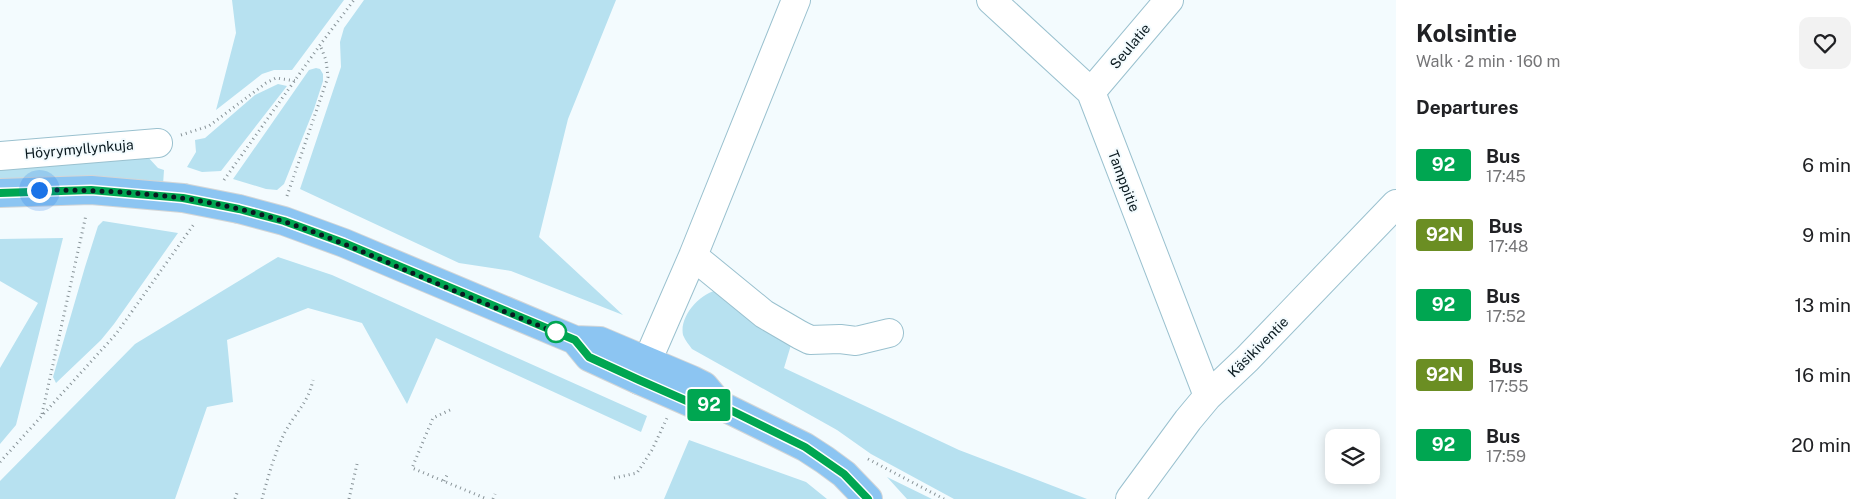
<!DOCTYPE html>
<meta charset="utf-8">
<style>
:root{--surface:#fff;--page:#f2f2f2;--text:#202124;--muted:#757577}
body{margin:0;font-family:"Public Sans",sans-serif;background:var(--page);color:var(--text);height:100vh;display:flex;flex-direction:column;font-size:19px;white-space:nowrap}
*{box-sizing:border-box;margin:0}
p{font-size:16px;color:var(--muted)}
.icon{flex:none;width:28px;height:28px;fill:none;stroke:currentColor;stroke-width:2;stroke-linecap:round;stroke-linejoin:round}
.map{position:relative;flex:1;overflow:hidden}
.panel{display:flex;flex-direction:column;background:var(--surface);width:475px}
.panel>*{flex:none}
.badge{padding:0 10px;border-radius:4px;font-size:18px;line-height:32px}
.buttons{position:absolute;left:1325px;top:429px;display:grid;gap:10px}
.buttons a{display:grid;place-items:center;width:55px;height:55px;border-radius:10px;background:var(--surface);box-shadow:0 2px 12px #0003;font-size:25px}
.you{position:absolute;width:25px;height:25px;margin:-12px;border:4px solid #fff;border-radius:50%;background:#1a73e8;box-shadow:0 0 0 8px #1a73e833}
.map>.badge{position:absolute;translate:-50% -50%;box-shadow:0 0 0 2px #fff}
h2{padding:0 20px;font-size:19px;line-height:45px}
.round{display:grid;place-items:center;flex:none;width:52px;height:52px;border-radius:10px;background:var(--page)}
.head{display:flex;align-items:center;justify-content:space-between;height:85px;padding:0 20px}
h1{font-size:24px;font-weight:700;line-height:38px}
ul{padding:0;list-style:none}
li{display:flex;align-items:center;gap:15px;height:70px;padding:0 20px}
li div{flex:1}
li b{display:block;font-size:19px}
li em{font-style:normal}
li .badge{min-width:55px;font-weight:700;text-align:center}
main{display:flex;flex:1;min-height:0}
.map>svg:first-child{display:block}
.green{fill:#b7e1f0}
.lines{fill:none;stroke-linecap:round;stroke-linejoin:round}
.minor-casing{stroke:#9ac1cf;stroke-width:30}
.major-casing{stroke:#d3d6d7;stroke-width:30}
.path{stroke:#879297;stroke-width:3;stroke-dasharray:1 4;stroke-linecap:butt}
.minor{stroke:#fff;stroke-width:28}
.major{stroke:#8cc5f2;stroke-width:28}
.major-bridge-casing{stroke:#d3d6d7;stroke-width:30;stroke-linecap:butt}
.major-bridge{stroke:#8cc5f2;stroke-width:28}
.line-casing{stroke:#fff;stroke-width:11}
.line{stroke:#00a651;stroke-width:8}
.walk{stroke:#0a191f;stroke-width:5;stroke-dasharray:0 9}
.stop-dot{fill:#fff;stroke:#00a651;stroke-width:2.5}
.labels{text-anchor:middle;stroke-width:4;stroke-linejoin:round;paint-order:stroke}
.street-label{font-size:14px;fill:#0a191f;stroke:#f3fbfe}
</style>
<main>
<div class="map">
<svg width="1396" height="499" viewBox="0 0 1396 499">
<rect width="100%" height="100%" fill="#f3fbfe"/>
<path class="green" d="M232,0H344L292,70H274L262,74L216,110L236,33Z
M364,0H616L568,119L539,237L623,315L511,271L459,263L300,189L341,67L340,42L344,28Z
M316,68L320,69L323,74V81L314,109L284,184L277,190L266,189L233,179L309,70Z
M278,84L287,86L221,171L202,172L187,167L196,152L195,140L205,138L255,95Z
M146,155L158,168L164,170L163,185L72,179H0V165Z
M103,221L178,233L114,324L101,340L56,383L53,377L85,267L98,226Z
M63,238L16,425L0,444V368L38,303L0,281V239Z
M278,257L332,275L647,416L641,432L436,338L407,404L362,323L308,308L227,340L233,402L207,407L175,499H0V481L135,344Z
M719,290L791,345L784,368L959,450L1087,499H954L871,454L837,430L692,349C689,345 685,340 683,335C679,316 701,292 719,290Z
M689,440L806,482L827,499H664Z
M887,477L932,499H907Z"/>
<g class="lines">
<g class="minor-casing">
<path id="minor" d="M991,0L1091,92L1208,396
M1091,92L1169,0
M0,156L158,143
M693,256L764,314L800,335L810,340L840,339L856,341L889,333
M639,380L693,256L796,0
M1130,499L1188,420L1208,396L1247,359L1396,204"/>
</g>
<g class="major-casing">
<path id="major" d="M0,193L91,190L183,198
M239,209L284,221L344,243L575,340L600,341L692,380L704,386L720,405L805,447L825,460L844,474L868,499
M575,340L589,357L639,380L696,405H720"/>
</g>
<path class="path" d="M181,135L209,126L266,83L276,78L296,81
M224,180L320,45L354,0
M287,196L328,77L326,60L320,45
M450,410L433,418L412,468L487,499
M42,414L86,215
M868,459L944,499
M0,462L116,334L194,224
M614,478L637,473L652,450L667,418
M444,481L447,475
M235,499L237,493
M262,499C268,477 275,452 285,432C296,412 308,403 313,380
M349,499L357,464
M493,499L495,494"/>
<use href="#minor" class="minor"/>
<use href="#major" class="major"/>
<g class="major-bridge-casing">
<path id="major-bridge" d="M183,198L239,209"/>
</g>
<use href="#major-bridge" class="major-bridge"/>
</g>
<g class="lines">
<g class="line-casing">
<path id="line" d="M0,193L91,190L183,198L239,209L284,221L344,243L575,340L589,357L639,380L696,405H720L805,447L844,474L868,499"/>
</g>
<use href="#line" class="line"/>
<path class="walk" d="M39,190C106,190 173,193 239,209C296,222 349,246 403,269C454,291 506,312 557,333L556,332"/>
</g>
<circle class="stop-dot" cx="556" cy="332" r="10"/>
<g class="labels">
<g class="street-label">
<text transform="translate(1130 46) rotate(-50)" y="5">Seulatie</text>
<text transform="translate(79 149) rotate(-5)" y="5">Höyrymyllynkuja</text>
<text transform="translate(1124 181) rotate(69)" y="5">Tamppitie</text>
<text transform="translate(1258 347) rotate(-45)" y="5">Käsikiventie</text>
</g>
</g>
</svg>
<div class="buttons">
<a><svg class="icon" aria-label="layers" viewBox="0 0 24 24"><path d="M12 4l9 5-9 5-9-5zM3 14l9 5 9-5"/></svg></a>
</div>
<div class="you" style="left:39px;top:190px"></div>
<b class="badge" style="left:709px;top:405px;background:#00a651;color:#fff">92</b>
</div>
<section class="panel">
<div class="head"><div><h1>Kolsintie</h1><p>Walk · 2 min · 160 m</p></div><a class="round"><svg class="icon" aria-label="heart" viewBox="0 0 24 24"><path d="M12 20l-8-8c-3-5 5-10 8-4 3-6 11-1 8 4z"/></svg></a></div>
<h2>Departures</h2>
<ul>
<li><span class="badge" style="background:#00a651;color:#fff">92</span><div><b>Bus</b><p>17:45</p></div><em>6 min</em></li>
<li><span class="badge" style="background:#6b8e23;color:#fff">92N</span><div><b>Bus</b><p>17:48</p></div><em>9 min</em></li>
<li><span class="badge" style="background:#00a651;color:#fff">92</span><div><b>Bus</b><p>17:52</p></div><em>13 min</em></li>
<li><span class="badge" style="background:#6b8e23;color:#fff">92N</span><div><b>Bus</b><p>17:55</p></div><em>16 min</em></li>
<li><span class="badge" style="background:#00a651;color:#fff">92</span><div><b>Bus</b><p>17:59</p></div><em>20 min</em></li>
</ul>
</section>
</main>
